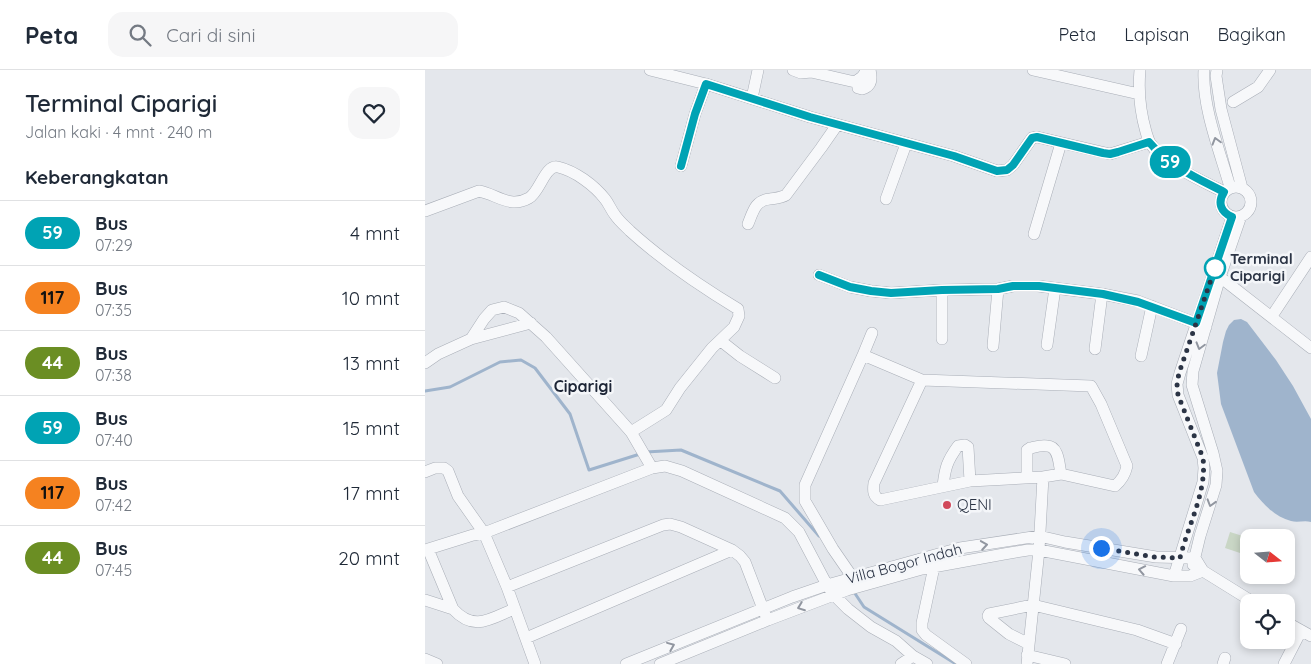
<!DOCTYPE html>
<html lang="id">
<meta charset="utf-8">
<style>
:root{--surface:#fff;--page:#f6f6f7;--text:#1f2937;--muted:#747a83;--line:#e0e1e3}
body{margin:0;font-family:Quicksand,sans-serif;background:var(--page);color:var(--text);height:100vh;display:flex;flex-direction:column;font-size:19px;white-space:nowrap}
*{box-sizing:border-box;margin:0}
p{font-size:16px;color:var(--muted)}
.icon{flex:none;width:28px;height:28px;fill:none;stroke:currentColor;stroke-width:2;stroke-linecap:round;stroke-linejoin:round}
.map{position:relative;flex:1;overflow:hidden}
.panel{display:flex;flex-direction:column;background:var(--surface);width:425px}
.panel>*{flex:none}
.badge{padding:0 10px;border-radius:16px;font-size:18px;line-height:32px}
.needle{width:32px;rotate:107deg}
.buttons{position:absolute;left:815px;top:459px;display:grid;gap:10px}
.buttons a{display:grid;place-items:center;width:55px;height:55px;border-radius:10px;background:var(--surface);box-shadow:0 2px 8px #0003;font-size:25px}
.you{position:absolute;width:25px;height:25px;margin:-12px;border:4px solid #fff;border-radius:50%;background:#1a73e8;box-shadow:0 0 0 8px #1a73e833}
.map>.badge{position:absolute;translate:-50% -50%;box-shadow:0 0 0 2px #fff}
h2{padding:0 25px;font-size:19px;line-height:45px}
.round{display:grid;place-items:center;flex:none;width:52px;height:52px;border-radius:15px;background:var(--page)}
.headline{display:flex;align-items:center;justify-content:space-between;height:85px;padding:0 25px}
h1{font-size:24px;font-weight:600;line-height:38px}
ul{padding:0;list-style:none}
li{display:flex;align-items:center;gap:15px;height:65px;padding:0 25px;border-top:1px solid var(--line)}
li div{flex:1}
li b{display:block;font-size:19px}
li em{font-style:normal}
li .badge{min-width:55px;font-weight:700;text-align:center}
header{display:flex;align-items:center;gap:30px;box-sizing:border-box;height:70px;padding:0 25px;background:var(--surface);border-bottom:1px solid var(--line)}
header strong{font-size:24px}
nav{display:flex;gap:28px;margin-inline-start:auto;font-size:18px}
.search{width:350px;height:45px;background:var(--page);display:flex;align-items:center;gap:12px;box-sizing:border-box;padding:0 18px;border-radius:15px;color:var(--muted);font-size:19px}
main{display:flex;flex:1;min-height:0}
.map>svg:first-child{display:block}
.green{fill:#c9d6c5}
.water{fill:#9fb4cc}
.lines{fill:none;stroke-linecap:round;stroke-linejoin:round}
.stream{stroke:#9fb4cc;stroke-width:3}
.minor-casing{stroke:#a9aeb7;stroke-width:12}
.minor{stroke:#f7f8fa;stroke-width:11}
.oneway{stroke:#9196a0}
.line-casing{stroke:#fff;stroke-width:11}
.line{stroke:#00a3b4;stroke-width:8}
.walk{stroke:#2b3445;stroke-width:5;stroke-dasharray:0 9}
.stop-dot{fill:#fff;stroke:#00a3b4;stroke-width:2.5}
.poi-dot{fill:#d1495b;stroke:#f4f6f9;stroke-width:2}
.labels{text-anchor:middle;stroke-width:5;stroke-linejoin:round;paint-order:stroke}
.stop-label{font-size:15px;font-weight:bold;fill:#2b3445;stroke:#f4f6f9;text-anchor:start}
.poi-label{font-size:15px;fill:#2b3445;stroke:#f4f6f9;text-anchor:start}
.street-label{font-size:15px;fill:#2b3445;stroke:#f4f6f9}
.neighbourhood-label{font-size:16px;font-weight:bold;fill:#1d2536;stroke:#f4f6f9}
</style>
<header>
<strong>Peta</strong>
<div class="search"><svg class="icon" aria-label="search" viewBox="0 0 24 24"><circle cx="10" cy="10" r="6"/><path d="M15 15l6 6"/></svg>Cari di sini</div>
<nav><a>Peta</a><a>Lapisan</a><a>Bagikan</a></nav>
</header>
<main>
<section class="panel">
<div class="headline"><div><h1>Terminal Ciparigi</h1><p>Jalan kaki · 4 mnt · 240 m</p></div><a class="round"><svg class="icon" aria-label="heart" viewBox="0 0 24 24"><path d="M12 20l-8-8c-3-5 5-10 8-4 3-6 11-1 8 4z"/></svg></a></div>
<h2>Keberangkatan</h2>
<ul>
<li><span class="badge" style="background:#00a3b4;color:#fff">59</span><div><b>Bus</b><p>07:29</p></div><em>4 mnt</em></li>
<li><span class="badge" style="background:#f58220;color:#111">117</span><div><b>Bus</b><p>07:35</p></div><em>10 mnt</em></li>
<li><span class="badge" style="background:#6b8e23;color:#fff">44</span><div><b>Bus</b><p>07:38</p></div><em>13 mnt</em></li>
<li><span class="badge" style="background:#00a3b4;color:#fff">59</span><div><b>Bus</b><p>07:40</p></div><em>15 mnt</em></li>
<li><span class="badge" style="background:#f58220;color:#111">117</span><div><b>Bus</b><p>07:42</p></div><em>17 mnt</em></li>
<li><span class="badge" style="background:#6b8e23;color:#fff">44</span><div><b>Bus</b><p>07:45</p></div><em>20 mnt</em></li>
</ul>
</section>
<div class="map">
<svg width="886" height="594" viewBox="0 0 886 594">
<rect width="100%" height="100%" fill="#e4e7ec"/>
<path class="green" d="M805,462L824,468V486L800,478Z"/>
<path class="water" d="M816,249L822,252L851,290L868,316L886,349V452C879,450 873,453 866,451C850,447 838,434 829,422L796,334L792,303L798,272L801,261L804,255L809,250Z"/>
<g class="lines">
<path class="stream" d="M0,321L25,317L75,292L96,290L110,298L145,344L164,400L215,384
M221,382L256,380L355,421L394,466
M429,522L439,537L531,594"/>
<g class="minor-casing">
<path id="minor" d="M225,0L281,14L385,47L529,86L572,101L582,100L588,95L607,68L612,67L685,84L724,72
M368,0L376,3L386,2
M385,0L386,2L430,12L437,7L442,0
M608,0L714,24
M715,0C713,21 715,41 721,62C722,65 723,69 725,73C738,94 777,111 799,122
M779,0C777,37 795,82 805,117
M792,0L791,6L796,39L817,118
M433,11V18L437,19C447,16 447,8 445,0
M327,28L333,0
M808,32L833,17L845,0
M256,96L270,44L281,14
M796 132a15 15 0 1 1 30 0a15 15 0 1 1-30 0Z
M461,129L481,74
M0,141L54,121C71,124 85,139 104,128C115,122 120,94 133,97C150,101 169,115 180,129C184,134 186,140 190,145C194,151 200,156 205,161C238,191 275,216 313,239L314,246L309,257L287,278L255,318L241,340L206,362
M323,154C328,142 330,130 345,129C351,128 356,128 361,125L396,78L412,55
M609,164L636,73
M394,205L425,217L446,221L466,223L517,220L573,219L588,216H613L677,224L713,231L781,257
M790,205L795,207L886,278
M517,220V269
M847,246L886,187
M46,269L106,253
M296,271L315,286L350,308
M622,275L630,218
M568,276L573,219
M670,279L677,224
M438,285L447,263
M716,286L727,236
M0,293L13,284L46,269L59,249L67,240L79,237L94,243L121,267L198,353L206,362L227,398
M0,402L10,398H19L23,401L33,426L59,463L48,465L0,480
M602,407V380L605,378C610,377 616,375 622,376C634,376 634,395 636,404
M518,416C520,398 522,391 533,376L540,375L543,377L545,411
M3,479L28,539C49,562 65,549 89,539
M768,495L775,466L791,415L792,401L788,383L767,315L768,301L795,207L816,146
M509,497L497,553V560L501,565L541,594
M749,506L778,412L779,398L778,388L753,325L752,314L755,303L807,147
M428,508L408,479L380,431V415L438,285L497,310L666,316L676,334L702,396C700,405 697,410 690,416L636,404L618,407L545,411L455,430C448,426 448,421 449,413L497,310
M82,517L238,455L245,454L256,457L307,480L315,486L320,492L340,544
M0,530L28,539
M861,552L886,566
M101,568L307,480
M604,574L584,564L564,548L563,546L564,544L608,535L712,560L751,574
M602,585L640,594
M0,589L12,594
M110,594L82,517L59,463L227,398L240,396L257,401L360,448L374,462L402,515L409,525L423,539L446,557L471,571L488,586L502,594
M201,594L367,527L402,515L535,478L614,466L640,472L731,487L770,488L778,501L828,532
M235,594L343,550L422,520L497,499L579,484L603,480H614L749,506H765L778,501
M476,594L488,586
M602,594L614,480L618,407
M742,594L756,559
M798,594L800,588
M859,594L876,561"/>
</g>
<use href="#minor" class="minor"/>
</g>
<defs><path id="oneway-chevron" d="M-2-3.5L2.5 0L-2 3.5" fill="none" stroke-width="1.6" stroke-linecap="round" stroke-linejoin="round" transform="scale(1.25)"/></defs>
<g class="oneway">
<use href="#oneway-chevron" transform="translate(791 71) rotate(-106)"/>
<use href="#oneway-chevron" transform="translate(775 276) rotate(106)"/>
<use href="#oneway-chevron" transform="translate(786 433) rotate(107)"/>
<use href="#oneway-chevron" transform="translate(559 475) rotate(-9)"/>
<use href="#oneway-chevron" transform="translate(717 500) rotate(-169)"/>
<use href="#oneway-chevron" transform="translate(376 537) rotate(159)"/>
<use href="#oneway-chevron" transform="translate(246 576) rotate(-22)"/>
</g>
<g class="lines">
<g class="line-casing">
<path id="line" d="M256,96L270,44L281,14L385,47L529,86L572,101L582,100L588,95L607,68L612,67L678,83L685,84L693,82L724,72C744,96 772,108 799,122C792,133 796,142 807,147L771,253L713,232L678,224L614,216H588L573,219L517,220L466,223L446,221L425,217L394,205"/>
</g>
<use href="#line" class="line"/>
<path class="walk" d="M676,478L730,487L755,488C763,455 782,422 778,388L753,325L752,314L754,303L790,198"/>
</g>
<circle class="stop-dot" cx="790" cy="198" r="10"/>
<circle class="poi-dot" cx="522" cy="435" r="5"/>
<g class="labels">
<g class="stop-label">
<text x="805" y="194">Terminal<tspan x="805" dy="17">Ciparigi</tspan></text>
</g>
<g class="poi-label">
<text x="532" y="440">QENI</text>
</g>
<g class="street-label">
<text transform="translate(479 494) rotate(-15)" y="5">Villa Bogor Indah</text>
</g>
<g class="neighbourhood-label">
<text x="158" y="322">Ciparigi</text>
</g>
</g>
</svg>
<div class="buttons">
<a><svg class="needle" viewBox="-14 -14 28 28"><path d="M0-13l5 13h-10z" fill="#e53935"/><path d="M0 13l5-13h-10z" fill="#747a83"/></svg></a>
<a><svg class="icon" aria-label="locate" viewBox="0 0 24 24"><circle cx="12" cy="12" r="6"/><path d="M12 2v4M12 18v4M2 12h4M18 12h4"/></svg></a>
</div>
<div class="you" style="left:676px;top:478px"></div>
<b class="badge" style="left:745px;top:92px;background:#00a3b4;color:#fff">59</b>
</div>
</main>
